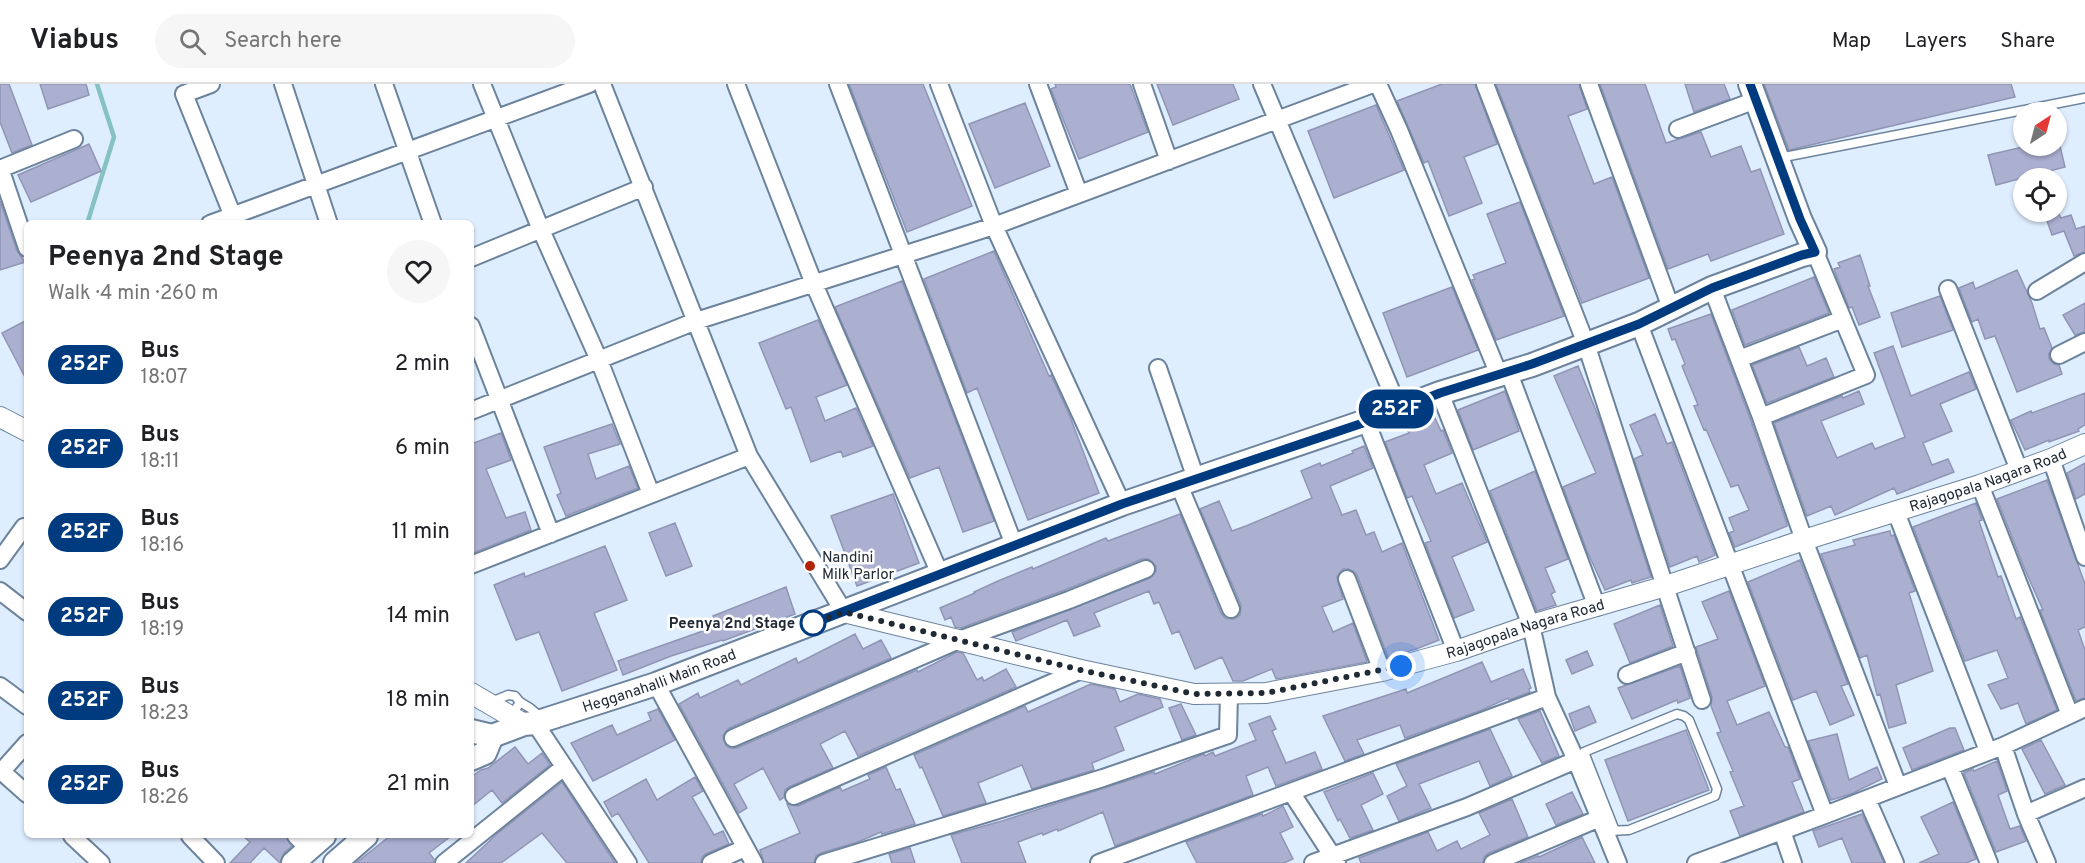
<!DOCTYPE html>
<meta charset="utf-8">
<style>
:root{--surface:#fff;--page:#f6f6f6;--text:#202124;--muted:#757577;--line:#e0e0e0}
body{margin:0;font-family:Overpass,sans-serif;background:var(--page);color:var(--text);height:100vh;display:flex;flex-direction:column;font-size:22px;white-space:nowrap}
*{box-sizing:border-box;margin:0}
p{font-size:20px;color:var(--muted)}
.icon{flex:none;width:33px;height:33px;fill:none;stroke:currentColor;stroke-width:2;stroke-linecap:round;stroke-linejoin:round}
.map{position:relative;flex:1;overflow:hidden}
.details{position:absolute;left:24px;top:136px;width:450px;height:618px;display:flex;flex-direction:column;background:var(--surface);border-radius:9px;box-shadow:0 2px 4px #0004}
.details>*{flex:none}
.badge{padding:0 12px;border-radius:20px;font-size:21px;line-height:39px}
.needle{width:39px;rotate:36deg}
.controls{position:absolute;left:2013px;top:18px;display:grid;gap:12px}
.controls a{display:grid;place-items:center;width:54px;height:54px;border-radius:50%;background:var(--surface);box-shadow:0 2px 4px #0004;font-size:30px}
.you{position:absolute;width:30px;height:30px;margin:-15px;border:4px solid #fff;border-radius:50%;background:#1a73e8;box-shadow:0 0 0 9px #1a73e833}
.map>.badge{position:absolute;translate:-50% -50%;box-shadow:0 0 0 3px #fff}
.round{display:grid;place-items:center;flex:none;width:63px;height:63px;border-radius:32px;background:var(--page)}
.headline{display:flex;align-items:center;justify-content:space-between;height:102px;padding:0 24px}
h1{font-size:28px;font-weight:700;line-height:45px}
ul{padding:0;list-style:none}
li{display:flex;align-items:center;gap:18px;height:84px;padding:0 24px}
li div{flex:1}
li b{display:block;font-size:22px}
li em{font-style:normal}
li .badge{min-width:66px;font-weight:700;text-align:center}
header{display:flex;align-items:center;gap:36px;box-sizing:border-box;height:84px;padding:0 30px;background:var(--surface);border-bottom:2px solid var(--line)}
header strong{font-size:28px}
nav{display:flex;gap:33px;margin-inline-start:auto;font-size:21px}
.search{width:420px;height:54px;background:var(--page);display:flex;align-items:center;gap:15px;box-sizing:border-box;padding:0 21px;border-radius:33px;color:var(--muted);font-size:22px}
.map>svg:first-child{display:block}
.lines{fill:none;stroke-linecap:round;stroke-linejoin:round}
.stream{stroke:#86c2c2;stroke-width:4.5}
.building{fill:#abafd0;stroke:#9195b5;stroke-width:1.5}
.service-casing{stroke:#6c839d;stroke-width:11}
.minor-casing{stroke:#6c839d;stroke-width:20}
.tertiary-casing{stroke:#6c839d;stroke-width:22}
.secondary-casing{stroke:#6c839d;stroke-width:26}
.service{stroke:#fff;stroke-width:8}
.minor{stroke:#fff;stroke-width:16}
.tertiary{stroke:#fff;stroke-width:20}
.secondary{stroke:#fff;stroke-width:22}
.line-casing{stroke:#fff;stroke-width:14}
.line{stroke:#003b80;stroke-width:9}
.walk{stroke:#202934;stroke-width:6;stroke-dasharray:0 10.8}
.poi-dot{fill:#b02305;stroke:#fff;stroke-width:2}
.stop-dot{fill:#fff;stroke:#003b80;stroke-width:3}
.labels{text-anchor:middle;stroke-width:5;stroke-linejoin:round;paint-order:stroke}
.street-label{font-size:15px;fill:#202934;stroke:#fff}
.poi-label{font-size:15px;fill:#202934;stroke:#fff;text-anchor:start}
.stop-label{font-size:15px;font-weight:bold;fill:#202934;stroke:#fff;text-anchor:end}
</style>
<header>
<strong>Viabus</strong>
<div class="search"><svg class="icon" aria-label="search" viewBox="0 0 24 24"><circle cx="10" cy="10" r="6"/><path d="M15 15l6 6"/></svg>Search here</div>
<nav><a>Map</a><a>Layers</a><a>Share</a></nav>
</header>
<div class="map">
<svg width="2085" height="779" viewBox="0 0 2085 779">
<rect width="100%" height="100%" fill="#dfeeff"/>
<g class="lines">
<path class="stream" d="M87,140L114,53L97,0"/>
</g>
<path class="building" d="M0,0H9L32,61L12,69L0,38Z
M40,0H86L89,11L48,25Z
M849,0H923L972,122L907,148Z
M1055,0H1130L1148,48L1079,75L1051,5L1056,3Z
M1157,0H1233L1239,15L1173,41Z
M1442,0H1475L1497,60L1464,73L1482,119L1449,132L1428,77L1424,79L1397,17Z
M1496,0H1579L1587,25L1568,32L1594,100L1612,93L1649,194L1582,219Z
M1600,0H1645L1666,59L1701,48L1711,73L1741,62L1751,88L1760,85L1784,150L1711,177L1708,170L1668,185Z
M1685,0H1724L1730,15L1694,28Z
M1764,0H2011L2015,13L1789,66Z
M1025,19L1050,82L995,104L969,40Z
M1376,21L1404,86L1334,114L1308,47Z
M89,60L101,87L31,118L18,91Z
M2027,62H2060L2065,83L1996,101L1988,71Z
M0,117L17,167L25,178L0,186Z
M1520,118L1564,232L1496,256L1472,196L1475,195L1473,191L1506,179L1487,130Z
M2044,128H2058L2061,134L2071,131L2076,145L2085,142V168L2074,172L2064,147L2052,151Z
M994,167L1049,292L1051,291L1069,330L1099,409L1028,436L977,304L967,309L924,195Z
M1860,171L1870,202H1868L1880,233L1859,241L1852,223L1849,224L1834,185L1840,183L1838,179Z
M2017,186L2032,219L2040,245L2044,244L2052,264L2049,270V275L2054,280L2059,281L2062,290L2017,308L1995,252L1985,255L1978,235L1972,238L1959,204L1973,198L1975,205Z
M1814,193L1829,229L1745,261L1732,226Z
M902,197L994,437L963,448L939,383L910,394L835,223Z
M1452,203L1478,266L1407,293L1383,229Z
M1940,212L1953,246L1902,263L1891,229Z
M2085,219V248L2075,251L2063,231Z
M1711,230L1751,337L1787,440V442L1735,463L1729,449L1734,447L1729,434L1749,426L1738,401L1731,403L1706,345L1704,346L1694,322L1698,321L1682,282L1685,280L1675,255L1672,256L1668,245Z
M27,236V297L2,249Z
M818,236L847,301L816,313L825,337L856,324L873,362L843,373L841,367L811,378L791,323L786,325L759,259Z
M1893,262L1911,312L1969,288L1976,305L1940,320L1952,347L1923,359L1932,381L1948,375L1954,388L1897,410L1894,404L1835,431L1831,422L1807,432L1774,339L1842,312L1843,314L1859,307L1864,320L1821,337L1837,374L1872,359L1875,365L1905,353L1874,269Z
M1799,263L1807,282L1826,274L1834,293L1767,319L1752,281Z
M1578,282L1601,339L1651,493L1632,499L1631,496L1605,506L1587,467L1563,403L1596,389L1554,292Z
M1505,307L1519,347L1473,366L1458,326Z
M2085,309V341L2078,345L2079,347L2049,358V356L2025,366L2011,336L2031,327L2032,329Z
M1655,330L1667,360L1672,358L1715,471L1699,478L1697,472L1670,483L1634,375L1643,371L1630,341Z
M1434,332L1441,347L1443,346L1452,369L1424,381L1436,410L1462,399L1487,458L1452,473L1474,526L1454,534L1425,459L1431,457L1412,412L1407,414L1385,358L1409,349L1406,344Z
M612,340L620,360L588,370L596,395L629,382L638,404L566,432L557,411L561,409L544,363Z
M501,349L511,376L486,385L506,434L525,428L531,446L473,469L471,465V360Z
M1364,362L1373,384L1330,402L1342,431L1356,426L1366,451L1374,448L1382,468L1402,459L1439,556L1416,565L1388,573L1357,491L1353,487L1348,485H1343L1337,493L1343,515L1322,523L1333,548L1353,539L1367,578L1276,595L1272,585L1243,597H1233L1222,573L1195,585L1179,547L1172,550L1159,518L1154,520L1149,507L1094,529L1100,542L1074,552L1067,536L1016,557L1012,548L1150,494L1156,487V482L1148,475H1142L1065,506L961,544L955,543L951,533L945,536L940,524L975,509L974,508L998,497L1032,483L1033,485L1106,454L1108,457L1180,430L1221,529L1225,534L1234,535L1240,531L1241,521L1200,425L1219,417L1232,447L1246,442L1312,414L1301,387L1320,379L1321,382L1353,369L1352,367Z
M2085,379V410L2076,415L2067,389Z
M1535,387L1568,475L1545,484L1555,508L1551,510L1556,521L1537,527L1490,407Z
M2047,396L2085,500V543L2078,546L2085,566V614L2076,617L2040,526H2043L2025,486L1997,415Z
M893,410L919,479L857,502L831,432Z
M1976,419L1982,436L1979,437L1998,493L2001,492L2016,535L2020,533L2057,626L2026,640L2018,619L2001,625L1988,601L2008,594L1997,566L1965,577L1913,443Z
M675,439L692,482L666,492L649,449Z
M1890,447L1891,452L1894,451L1915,507L1909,509L1933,587L1896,601L1906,639L1889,644L1880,610L1877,611L1867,571L1860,574L1821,470L1855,461L1853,456Z
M605,462L627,516L594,529L617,586L562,607L539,548L516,556L494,501L524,489L525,493Z
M1800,476L1848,600L1841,602L1854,631L1830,641L1816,607L1793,616L1748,498Z
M786,503L795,530L723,557L722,556L671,572L623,591L618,577L717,542L713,532Z
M1729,507L1765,602L1727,617L1737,641L1769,628L1785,663H1788L1800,695L1792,698L1804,728L1740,752L1730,727L1744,722L1730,688L1733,687L1717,649L1721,648L1711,622L1712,613L1696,563L1718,555L1702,518Z
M1660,521L1673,562L1630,579L1614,540Z
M855,550L863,565L881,556L891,574L729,644L723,652L726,662L731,664H737L917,586L918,588L957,568L963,569L977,596L982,593L984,597L1006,585L1016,603L858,672L845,647L820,660L833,684L789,703L785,706L784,713L780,716L763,684L734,700L747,724L739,729L679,620L698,609L700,614L738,596L741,601L796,574L798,579Z
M1587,567L1593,581L1572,590L1566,576Z
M1482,578L1491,598L1523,585L1531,604L1529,605L1530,608L1509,616L1508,614L1482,626L1405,654L1400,641L1357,656L1364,670L1345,677L1323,632L1406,605L1407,609Z
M1680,582L1690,614L1678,619L1677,616L1632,635L1618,604Z
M1091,600L1115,605L1120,618L1138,610L1160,615L1163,623L1115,643L1124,666L1092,679L1094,686L1032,705L1022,681L978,699L986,719L943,732L922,683L920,684L914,671L1025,622L1028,628Z
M1181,620L1196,651L1182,656L1169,624Z
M1589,622L1596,638L1575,647L1569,630Z
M658,625L675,656L593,697L571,659L612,641L617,651L651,636L648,629Z
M1540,627L1559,672L1542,679L1518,635Z
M1270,632L1276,645L1272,647L1286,679L1315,668L1322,685L1276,702L1268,683L1246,692L1253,711L1115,762L1103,728L1058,747L1057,745L1043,751L1042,749L1018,758L1026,779H962L951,751L1002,737L1154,688L1155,690L1204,670L1205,672L1213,668L1215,672L1256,656L1249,640Z
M1950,644H1955L1964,666L1912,686L1903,664Z
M1490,645L1512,692L1490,702L1479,677L1419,700L1431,724L1399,737L1387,712L1407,702L1396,680Z
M1686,646L1709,706L1628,737L1605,676Z
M1837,650L1849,696L1877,683L1882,695L1851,710L1831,716L1808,657Z
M2041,656L2065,701L2045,710L2022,665Z
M515,663L528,680L542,669L550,681L502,719L492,706L471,723V693L481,686L488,684Z
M1997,677L2007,707L1998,711L2010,745L2020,742L2026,757L1996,768L1964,689L1973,685L1974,687Z
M886,683L896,706L900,705L915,740L882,750L881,748L858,758L821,769L816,772L814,779H764L760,766L800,749L787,720L798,722L840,703L842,707L870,695L868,691Z
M1373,689L1383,710L1361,721L1373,746L1350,754L1340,735L1338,737L1324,708Z
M695,693L703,707L692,713L714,751L723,747L729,760L706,770L702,773L701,779H649L618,729L612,733L604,718L646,695L657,716Z
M562,698L615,779H567L542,749L501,779H466L498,749Z
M1572,708L1583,730L1556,741L1546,720Z
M1512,715L1528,753L1489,769L1484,773L1483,779H1361L1359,774L1428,748L1437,767L1457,757L1461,765L1490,751L1479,729Z
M1953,718L1976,775L1966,779H1919L1939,770L1921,733Z
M1283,722L1293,743L1280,749L1293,775L1284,779H1197L1186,758L1262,730L1263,732Z
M1862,730L1884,779H1852L1842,754L1819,763L1813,747Z
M243,752H286L292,762L284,769L280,779L264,764L250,779H230L250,758Z
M390,752H451L429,769L434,775V779H356Z
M1582,753L1595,779H1520L1538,772L1539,773Z
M910,764L915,779H892L889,770Z"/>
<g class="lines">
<g class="service-casing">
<path id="service" d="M1779,74L2085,14
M491,618L508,611L515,612L520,618L511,633
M520,618L530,624L542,634
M1584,668L1615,747
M1576,676L1580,674L1584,668L1677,630L1684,632L1689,636L1717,705L1715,712L1629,746L1609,747L1606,750"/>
</g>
<g class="minor-casing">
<path id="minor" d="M211,0L184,10L236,140
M283,0L329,140
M384,0L433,140
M482,0L541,146L599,276L651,410
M602,0L749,372L844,528
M736,0L814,200L940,490
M838,0L1014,461
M939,0L994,142L1122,420
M1038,0L1079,110
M1142,0L1169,77
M1262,0L1398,323
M1378,0L1399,46L1499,291
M1485,0L1586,260L1702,616
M1589,0L1671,224
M1678,45L1756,16
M0,84L27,164
M0,85L74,55
M210,140L589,0
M471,174L644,103
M1712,204L1761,333L1804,456L1898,702
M1948,205L2019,386
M2037,207L2085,178
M1639,240L1825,731
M471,242L551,450
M2059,271L2085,258
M1739,275L1843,235
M1158,284L1196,395
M1509,289L1597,523
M1440,309L1531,541L1547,613L1576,676L1618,779
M471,327L696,237L994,142L1373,0
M1761,333L1866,291L1815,168
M1366,337L1456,567
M2051,375L2085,473
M1179,401L1231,525
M1980,401L2070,631
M1896,428L1988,667
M0,476L24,443
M471,481L749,372
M1347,495L1382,587
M0,507L27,528
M1627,591L1687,568
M656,600L754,779
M0,602L27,622
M535,639L628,779
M733,654L959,556L1069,516L1146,485
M2003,662L2026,730L2047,779
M1950,683L1989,779
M0,686L27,710
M2,687L27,659
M1291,708L1337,779
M794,712L1081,586
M1867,715L1895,779
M2026,730L2085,704
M1782,747L1793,779
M72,752L101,779
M190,752L216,779
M296,752L309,765
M444,779L564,683
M711,779L745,764
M824,779L1103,694L1228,651L1229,610
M1099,779L1547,613
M1313,779L1467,723L1576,676
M1493,779L1600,734
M1696,779L1825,731L2003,662L2085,624"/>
</g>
<g class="tertiary-casing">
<g id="tertiary">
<path d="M0,333L27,347"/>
<path id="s1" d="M844,528L1081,586L1194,610L1266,609L1382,587L1456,567L1531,541L1666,502L1804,456L1980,401L2051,375L2085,360"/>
<path d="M471,609L524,640"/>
</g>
</g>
<g class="secondary-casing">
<g id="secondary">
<path id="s2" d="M471,647L492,652L524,640L535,639L656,600L1122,420L1366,337L1440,309L1532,281L1639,240L1712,204L1802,171L1815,168L1800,135L1750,0"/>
<path d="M471,675L485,669L492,652"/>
<path d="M293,779L324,752"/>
<path d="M335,779L366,752"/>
</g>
</g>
<use href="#service" class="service"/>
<use href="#minor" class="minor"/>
<use href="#tertiary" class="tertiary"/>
<use href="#secondary" class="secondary"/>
</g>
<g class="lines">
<g class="line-casing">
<path id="line" d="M806,542L1122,420L1366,338L1440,309L1532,280L1639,240L1712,204L1802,171L1815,168L1800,135L1750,0"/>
</g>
<use href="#line" class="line"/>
<path class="walk" d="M813,539L806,542L844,528L1081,586L1194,610L1266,609L1401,582"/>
</g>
<circle class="poi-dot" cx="810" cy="482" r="6"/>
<circle class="stop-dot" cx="813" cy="539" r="12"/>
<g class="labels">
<g class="street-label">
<text dy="5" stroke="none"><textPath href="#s1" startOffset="1185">Rajagopala Nagara Road</textPath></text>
<text dy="5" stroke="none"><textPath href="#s1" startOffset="699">Rajagopala Nagara Road</textPath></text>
<text dy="5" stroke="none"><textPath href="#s2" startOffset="198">Hegganahalli Main Road</textPath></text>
</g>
<g class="poi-label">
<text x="822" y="478">Nandini<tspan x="822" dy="17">Milk Parlor</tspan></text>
</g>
<g class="stop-label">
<text x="795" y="544">Peenya 2nd Stage</text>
</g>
</g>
</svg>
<div class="controls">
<a><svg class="needle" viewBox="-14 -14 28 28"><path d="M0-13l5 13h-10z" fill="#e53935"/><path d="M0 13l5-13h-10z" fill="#757577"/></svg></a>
<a><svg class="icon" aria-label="locate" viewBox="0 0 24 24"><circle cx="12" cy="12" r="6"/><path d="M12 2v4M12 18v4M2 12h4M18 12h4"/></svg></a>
</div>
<div class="you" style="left:1401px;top:582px"></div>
<b class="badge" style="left:1396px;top:325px;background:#003b80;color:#fff">252F</b>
<section class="details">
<div class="headline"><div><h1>Peenya 2nd Stage</h1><p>Walk · 4 min · 260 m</p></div><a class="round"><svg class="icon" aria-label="heart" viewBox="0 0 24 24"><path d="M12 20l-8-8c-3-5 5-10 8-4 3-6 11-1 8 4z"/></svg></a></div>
<ul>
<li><span class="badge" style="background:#003b80;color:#fff">252F</span><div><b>Bus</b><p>18:07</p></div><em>2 min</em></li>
<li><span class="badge" style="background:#003b80;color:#fff">252F</span><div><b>Bus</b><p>18:11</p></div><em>6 min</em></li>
<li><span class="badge" style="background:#003b80;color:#fff">252F</span><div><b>Bus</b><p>18:16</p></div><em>11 min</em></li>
<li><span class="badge" style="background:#003b80;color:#fff">252F</span><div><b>Bus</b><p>18:19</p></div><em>14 min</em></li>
<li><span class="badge" style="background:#003b80;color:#fff">252F</span><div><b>Bus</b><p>18:23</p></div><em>18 min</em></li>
<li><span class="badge" style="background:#003b80;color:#fff">252F</span><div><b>Bus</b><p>18:26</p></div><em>21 min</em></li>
</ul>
</section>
</div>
